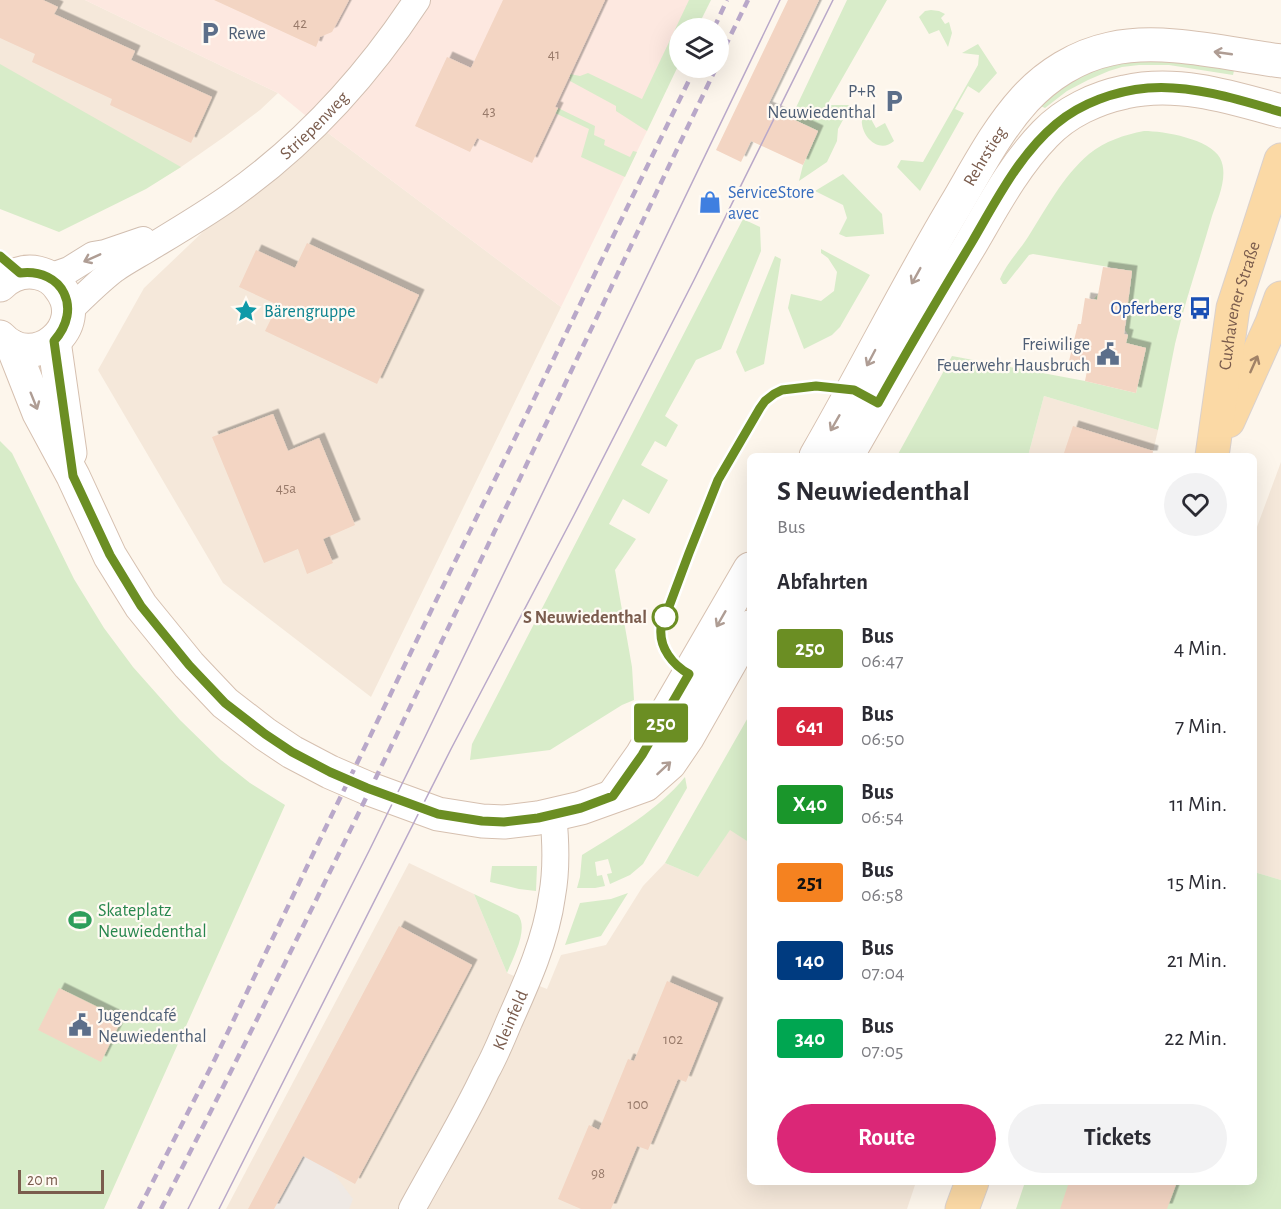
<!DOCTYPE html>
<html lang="de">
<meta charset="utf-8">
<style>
:root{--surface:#fff;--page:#f2f2f3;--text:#2b2b33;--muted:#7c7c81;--accent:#db2777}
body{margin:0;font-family:"Alegreya Sans",sans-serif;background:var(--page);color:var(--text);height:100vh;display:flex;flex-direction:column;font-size:22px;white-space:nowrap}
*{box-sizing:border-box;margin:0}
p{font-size:20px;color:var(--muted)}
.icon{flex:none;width:33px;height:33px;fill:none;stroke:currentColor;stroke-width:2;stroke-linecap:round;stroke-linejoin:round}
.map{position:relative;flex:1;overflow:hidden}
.panel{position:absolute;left:747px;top:453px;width:510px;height:732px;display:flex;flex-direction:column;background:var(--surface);border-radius:9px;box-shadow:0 6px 24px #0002}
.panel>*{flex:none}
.badge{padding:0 12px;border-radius:4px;font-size:21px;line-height:39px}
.buttons{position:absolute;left:669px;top:18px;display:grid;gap:12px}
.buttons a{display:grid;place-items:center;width:60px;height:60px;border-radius:50%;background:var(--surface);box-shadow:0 6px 24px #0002;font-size:30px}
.scale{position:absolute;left:18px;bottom:15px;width:86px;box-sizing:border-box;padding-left:6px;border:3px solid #7a5c4d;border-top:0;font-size:16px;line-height:21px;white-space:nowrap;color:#7a5c4d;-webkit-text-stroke:4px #fffaf3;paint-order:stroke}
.map>.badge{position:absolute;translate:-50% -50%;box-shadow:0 0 0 3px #fff}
h2{padding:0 30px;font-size:22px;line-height:54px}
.round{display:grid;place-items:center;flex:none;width:63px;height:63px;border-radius:32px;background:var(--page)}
.head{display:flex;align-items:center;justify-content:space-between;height:102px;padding:0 30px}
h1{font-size:28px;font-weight:700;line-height:45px}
.action{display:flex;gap:12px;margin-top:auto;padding:12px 30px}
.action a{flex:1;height:69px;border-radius:36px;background:var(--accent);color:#fff;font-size:24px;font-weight:700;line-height:69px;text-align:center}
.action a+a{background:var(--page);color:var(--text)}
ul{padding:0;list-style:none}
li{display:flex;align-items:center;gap:18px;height:78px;padding:0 30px}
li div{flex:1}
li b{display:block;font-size:22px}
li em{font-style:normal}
li .badge{min-width:66px;font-weight:700;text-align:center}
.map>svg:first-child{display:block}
.residential{fill:#f5e8da}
.commercial{fill:#fde8e0}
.industrial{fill:#efe9e4}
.green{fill:#d8ecc9}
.building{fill:#f3d5c3;filter:url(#shadow)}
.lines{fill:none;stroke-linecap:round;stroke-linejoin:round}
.street-casing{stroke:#d1beb0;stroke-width:28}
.secondary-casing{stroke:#d6c0b0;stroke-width:35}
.primary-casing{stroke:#dad1cd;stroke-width:35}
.street{stroke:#fff;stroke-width:26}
.secondary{stroke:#fff;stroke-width:33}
.primary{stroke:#fbd9a5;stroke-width:33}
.tram{stroke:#b9a8c9;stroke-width:1.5}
.rail{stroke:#b9a8c9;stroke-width:4.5;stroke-dasharray:9 6;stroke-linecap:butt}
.oneway{stroke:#af9d94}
.oneway2{stroke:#a18267}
.line-casing{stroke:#fff;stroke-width:14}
.line{stroke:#6b8e23;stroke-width:9}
.stop-dot{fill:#fff;stroke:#6b8e23;stroke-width:3}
.labels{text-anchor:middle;stroke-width:4.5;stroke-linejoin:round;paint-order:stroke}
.number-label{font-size:15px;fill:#987a6a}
.service-label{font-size:18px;fill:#4e5e75;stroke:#fffaf3;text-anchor:start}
.street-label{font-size:18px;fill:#7a5c4d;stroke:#fffaf3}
.shop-label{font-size:18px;fill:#366cbe;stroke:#fffaf3;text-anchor:start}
.transit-label{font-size:18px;fill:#164399;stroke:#fffaf3;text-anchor:end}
.culture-label{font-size:18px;fill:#0d838f;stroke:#fffaf3;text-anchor:start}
.stop-label{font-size:18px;font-weight:bold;fill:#7a5c4d;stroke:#fffaf3;text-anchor:end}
.leisure-label{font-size:18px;fill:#27864d;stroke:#fffaf3;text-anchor:start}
</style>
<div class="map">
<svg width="1281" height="1209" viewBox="0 0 1281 1209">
<defs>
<filter id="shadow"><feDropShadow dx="5.5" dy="-5.5" stdDeviation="0" flood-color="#0004"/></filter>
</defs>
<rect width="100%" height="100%" fill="#fdf6ec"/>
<path class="residential" d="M0,0H85L278,93L260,110L224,137L181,167L153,184L0,209Z
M316,124L561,307L371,697L223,583L98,370L144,288Z
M1044,396L1158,430L1152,456H1028Z
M1281,462V880L1254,872V535Z
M730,829L750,843V1182H916L907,1209H226L409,863L474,894L507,973L547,989L561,955L606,945L643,886L665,863L698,877Z"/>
<path class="commercial" d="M85,0H700L680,28L640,125L647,131L561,307L316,124L278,93Z"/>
<path class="industrial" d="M420,937L450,953L332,1171L353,1199L349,1209H274Z"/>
<path class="green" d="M689,0H711L697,28H680L679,64L647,131L616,111V106L570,81V74L580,76L588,73L642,99Z
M847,0H887L827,105H851L838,129L837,141L827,162L799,181L803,165L818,131L791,118Z
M931,10L939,11L945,14L941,18L945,24L949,22L952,33L948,47L939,30L929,34L919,17L925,11Z
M978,44L997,73L979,93L968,86L955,109L964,113L920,191L897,167L901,160L923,162L978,65L979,55L962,53Z
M1111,58L1235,66L1233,75L1169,65H1139L1122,67L1109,71L1088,80L1067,91L1045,108L1038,105V101Z
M0,64L181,167L146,189L59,232L0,209Z
M558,108L595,126L594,135L605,140L604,145L630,157L633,151L637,152L625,177L581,157L589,129L555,113Z
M866,110L876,128L885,123L894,141C881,153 864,140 862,124C861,119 864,115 866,110Z
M1144,131C1164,131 1210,139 1220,158C1229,175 1218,199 1212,216C1200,258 1185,301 1175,344C1169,373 1164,402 1158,430L1044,396L1028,456H897L952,356L1085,381L1136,393L1146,348L1126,343L1128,335L1125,330L1129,307L1094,299L1099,293L1129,297L1132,271L1033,254L1029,255L1006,284H1003L1000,279C1006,264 1020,250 1028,237C1046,209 1063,176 1089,154C1105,141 1124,135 1144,131Z
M843,174L882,214L884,234L846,237L839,234L847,218L843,205L815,191Z
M743,219L760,227L761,251L721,349L696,360L665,416L678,425L666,447L655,441L641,465L668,480L649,514L623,499L609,524L636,539L615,570L632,667L634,700L622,705L550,750L470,760L472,744Z
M821,249L870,275L840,327L832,335L804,349L788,308L791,294L821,301L834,291L837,272L828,258L821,253Z
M775,256L781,259L764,364L745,372L736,352Z
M0,441L12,453L74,579L104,628L133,667L180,720L221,760L250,783L285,805L104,1209H0Z
M750,714V843L730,830L698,877L665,863Z
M685,777L687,788L643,864L630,875L610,884L607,874L612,873L608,859L595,862L597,876L602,875L605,886L595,888H577L580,877L582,855C619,832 657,811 685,777Z
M492,866H537L536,891L519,889L490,882Z
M1254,872L1281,880V1209H1016L1025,1182H1254Z
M628,893L601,936L565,945L580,903L611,899Z
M474,894L518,915C529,929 513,958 507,973Z"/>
<path class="building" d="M0,0H43L58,7L54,14L135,51L131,60L212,97L191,143L110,105L112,99L32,62L35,54L0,38Z
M214,0H349L332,32L320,37L316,47Z
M503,0H605L555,107L558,108L532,163L477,138L470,152L415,126L447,57L471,68Z
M788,0H819L767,107L818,131L803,165L751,141L741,162L716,150Z
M307,243L419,295L377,384L265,331L278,305L239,287L256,250L295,268Z
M1103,267L1132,271L1124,334L1128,335L1126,343L1146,348L1136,393L1085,381L1088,366L1069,361L1078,324H1081L1085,298L1097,300Z
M273,414L288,451L319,438L355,525L323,539L333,563L307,574L298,549L264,563L212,437Z
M1073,426L1153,451L1152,456H1063Z
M399,926L472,965L438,1030L355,1184L303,1156L274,1209H248Z
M667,981L718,1003L686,1082L678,1079L648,1150L637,1146L611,1209H581L558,1199L589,1125L599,1130L628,1059L634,1061Z
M59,988L122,1019L101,1062L38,1030Z
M1069,1182H1177L1167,1209H1060Z"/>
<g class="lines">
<g class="street-casing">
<g id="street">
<path d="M49,277L69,270L93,255L105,253L143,240"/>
<path id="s1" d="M68,312C83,297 98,282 115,269C125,262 136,256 146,250C174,233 203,216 230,197C305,144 367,76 417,0"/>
<path id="s2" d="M412,1209C437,1163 464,1119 486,1072C495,1056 502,1039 509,1022C527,982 546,940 552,896C557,869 556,842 553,814"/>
</g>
</g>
<g class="secondary-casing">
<g id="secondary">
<path d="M0,285C10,275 24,270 38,273C47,275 55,280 60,288C90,326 34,374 0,337"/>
<path d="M54,341L70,453"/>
<path d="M13,347L39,413L73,476L110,556L141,606L189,665L225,703L265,734L292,752L330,772L367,788L438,814L482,821L504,822L538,818L581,808L645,785L670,763L687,738L750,627"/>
<path id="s3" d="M816,456C864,373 906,288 955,206C977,169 996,131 1025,99C1047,75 1077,56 1110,49C1161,37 1228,54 1281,61"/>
<path d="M847,456C887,386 927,316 969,247C992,208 1013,167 1045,134C1066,112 1096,98 1125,92C1177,80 1231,97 1281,111"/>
<path d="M613,796L642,755L750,569"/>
</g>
</g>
<g class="primary-casing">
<g id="primary">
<path d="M1228,421L1272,323L1281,298"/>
<path id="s4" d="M1212,456L1233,308L1281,160"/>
<path d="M962,1209L972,1182"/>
</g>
</g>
<use href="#street" class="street"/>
<use href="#secondary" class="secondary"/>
<use href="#primary" class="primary"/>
<path class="tram" d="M188,1209L369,851L425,737L780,0
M219,1209L451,749L574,515L694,280L833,0"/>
<path class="rail" d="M714,28L727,0
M718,61L748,0
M139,1209L215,1059L325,829L695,68
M161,1209C354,833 533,449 716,68"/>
</g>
<defs><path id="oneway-shaft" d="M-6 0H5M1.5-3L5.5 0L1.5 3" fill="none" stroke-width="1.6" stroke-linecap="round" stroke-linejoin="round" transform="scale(1.5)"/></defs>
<g class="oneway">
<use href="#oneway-shaft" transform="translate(1223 53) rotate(-172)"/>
<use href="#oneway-shaft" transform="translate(92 258) rotate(156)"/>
<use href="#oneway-shaft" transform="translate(916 276) rotate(119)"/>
<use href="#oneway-shaft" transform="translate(871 358) rotate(118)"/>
<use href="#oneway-shaft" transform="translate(34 401) rotate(68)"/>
<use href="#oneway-shaft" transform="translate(835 423) rotate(120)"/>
<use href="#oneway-shaft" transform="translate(721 619) rotate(120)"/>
<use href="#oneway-shaft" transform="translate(664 768) rotate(-43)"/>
</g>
<use class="oneway2" href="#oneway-shaft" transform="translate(1254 364) rotate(-66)"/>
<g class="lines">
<g class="line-casing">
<path id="line" d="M0,256L20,273C63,268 83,309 54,341L73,476L110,555L141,606L189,665L225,703L265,734L292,752L330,772L367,788L438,814L482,821L504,822L538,818L581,808L613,796L642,755L689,674C673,665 659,648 661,628L689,553L718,480L760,408L765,401L774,394L782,390L816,386L854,390L878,403C908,349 940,295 972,242C996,201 1019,155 1056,124C1081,103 1115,91 1148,88C1189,84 1241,100 1281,112"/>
</g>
<use href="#line" class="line"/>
</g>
<defs>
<g id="parking-bare" transform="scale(1.8)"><path d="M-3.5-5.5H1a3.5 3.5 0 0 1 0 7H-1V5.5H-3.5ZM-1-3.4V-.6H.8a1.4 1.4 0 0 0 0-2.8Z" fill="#5c6f8a" stroke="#fffaf3" stroke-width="2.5" paint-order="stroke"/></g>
<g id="shop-bare" transform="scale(1.8)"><path d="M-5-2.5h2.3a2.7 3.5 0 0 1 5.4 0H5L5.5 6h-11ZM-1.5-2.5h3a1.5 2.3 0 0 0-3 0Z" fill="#3f7fe0" stroke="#fffaf3" stroke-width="2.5" paint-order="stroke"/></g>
<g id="bus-bare" transform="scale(1.8)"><path d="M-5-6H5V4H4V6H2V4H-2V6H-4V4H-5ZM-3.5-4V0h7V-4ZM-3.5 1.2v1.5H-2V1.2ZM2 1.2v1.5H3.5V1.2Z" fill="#1a4fb4" stroke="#fffaf3" stroke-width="2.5" paint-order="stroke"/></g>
<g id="sight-bare" transform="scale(1.8)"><path d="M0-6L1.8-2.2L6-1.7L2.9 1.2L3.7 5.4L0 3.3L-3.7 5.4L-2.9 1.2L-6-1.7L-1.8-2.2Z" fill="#0f9aa8" stroke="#fffaf3" stroke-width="2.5" paint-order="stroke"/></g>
<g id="civic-bare" transform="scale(1.8)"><path d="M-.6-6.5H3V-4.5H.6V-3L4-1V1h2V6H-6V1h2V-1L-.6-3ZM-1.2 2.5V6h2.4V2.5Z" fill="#5c6f8a" stroke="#fffaf3" stroke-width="2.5" paint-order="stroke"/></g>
<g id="stadium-bare" transform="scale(1.8)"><path d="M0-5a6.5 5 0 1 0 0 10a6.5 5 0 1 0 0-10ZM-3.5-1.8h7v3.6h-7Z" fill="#2e9e5b" stroke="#fffaf3" stroke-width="2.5" paint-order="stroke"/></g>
</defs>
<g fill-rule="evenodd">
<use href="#parking-bare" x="210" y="33"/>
<use href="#parking-bare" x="894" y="101"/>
<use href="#shop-bare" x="710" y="202"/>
<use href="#bus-bare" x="1200" y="308"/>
<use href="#sight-bare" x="246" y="311"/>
<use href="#civic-bare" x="1108" y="354"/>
<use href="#stadium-bare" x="80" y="920"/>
<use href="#civic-bare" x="80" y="1025"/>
</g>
<circle class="stop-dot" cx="665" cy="617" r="12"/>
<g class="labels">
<g class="number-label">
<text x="300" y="28">42</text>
<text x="554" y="59">41</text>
<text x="489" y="116">43</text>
<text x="286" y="493">45a</text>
<text x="673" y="1044">102</text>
<text x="638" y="1109">100</text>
<text x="598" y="1178">98</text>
</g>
<g class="service-label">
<text x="228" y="39">Rewe</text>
<text x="876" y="97" text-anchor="end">P+R<tspan x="876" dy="21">Neuwiedenthal</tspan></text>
<text x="1090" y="350" text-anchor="end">Freiwilige<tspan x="1090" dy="21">Feuerwehr Hausbruch</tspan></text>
<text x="98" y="1021">Jugendcafé<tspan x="98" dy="21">Neuwiedenthal</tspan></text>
</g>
<g class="street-label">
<text dy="6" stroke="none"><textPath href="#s1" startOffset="310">Striepenweg</textPath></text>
<text dy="6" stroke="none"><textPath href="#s3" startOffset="344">Rehrstieg</textPath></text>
<text dy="6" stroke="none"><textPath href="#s4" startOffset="153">Cuxhavener Straße</textPath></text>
<text dy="6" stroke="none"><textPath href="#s2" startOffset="213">Kleinfeld</textPath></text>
</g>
<g class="shop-label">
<text x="728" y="198">ServiceStore<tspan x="728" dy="21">avec</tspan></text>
</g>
<g class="transit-label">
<text x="1182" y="314">Opferberg</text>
</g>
<g class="culture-label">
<text x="264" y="317">Bärengruppe</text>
</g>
<g class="stop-label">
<text x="647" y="623">S Neuwiedenthal</text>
</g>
<g class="leisure-label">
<text x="98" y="916">Skateplatz<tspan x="98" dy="21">Neuwiedenthal</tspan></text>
</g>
</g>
</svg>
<div class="buttons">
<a><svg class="icon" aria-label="layers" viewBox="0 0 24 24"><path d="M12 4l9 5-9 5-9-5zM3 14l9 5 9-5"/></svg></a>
</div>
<div class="scale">20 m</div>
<b class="badge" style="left:661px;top:723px;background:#6b8e23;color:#fff">250</b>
<section class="panel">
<div class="head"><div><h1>S Neuwiedenthal</h1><p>Bus</p></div><a class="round"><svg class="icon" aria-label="heart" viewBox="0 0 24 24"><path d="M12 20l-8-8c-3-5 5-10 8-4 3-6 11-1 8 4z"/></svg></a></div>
<h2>Abfahrten</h2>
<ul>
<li><span class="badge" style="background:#6b8e23;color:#fff">250</span><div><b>Bus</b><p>06:47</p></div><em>4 Min.</em></li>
<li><span class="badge" style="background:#d7263d;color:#fff">641</span><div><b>Bus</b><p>06:50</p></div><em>7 Min.</em></li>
<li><span class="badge" style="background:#1a962b;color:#fff">X40</span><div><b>Bus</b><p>06:54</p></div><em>11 Min.</em></li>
<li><span class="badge" style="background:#f58220;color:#111">251</span><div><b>Bus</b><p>06:58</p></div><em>15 Min.</em></li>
<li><span class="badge" style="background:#003b80;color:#fff">140</span><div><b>Bus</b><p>07:04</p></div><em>21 Min.</em></li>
<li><span class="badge" style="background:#00a651;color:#fff">340</span><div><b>Bus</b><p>07:05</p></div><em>22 Min.</em></li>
</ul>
<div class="action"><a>Route</a><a>Tickets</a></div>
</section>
</div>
